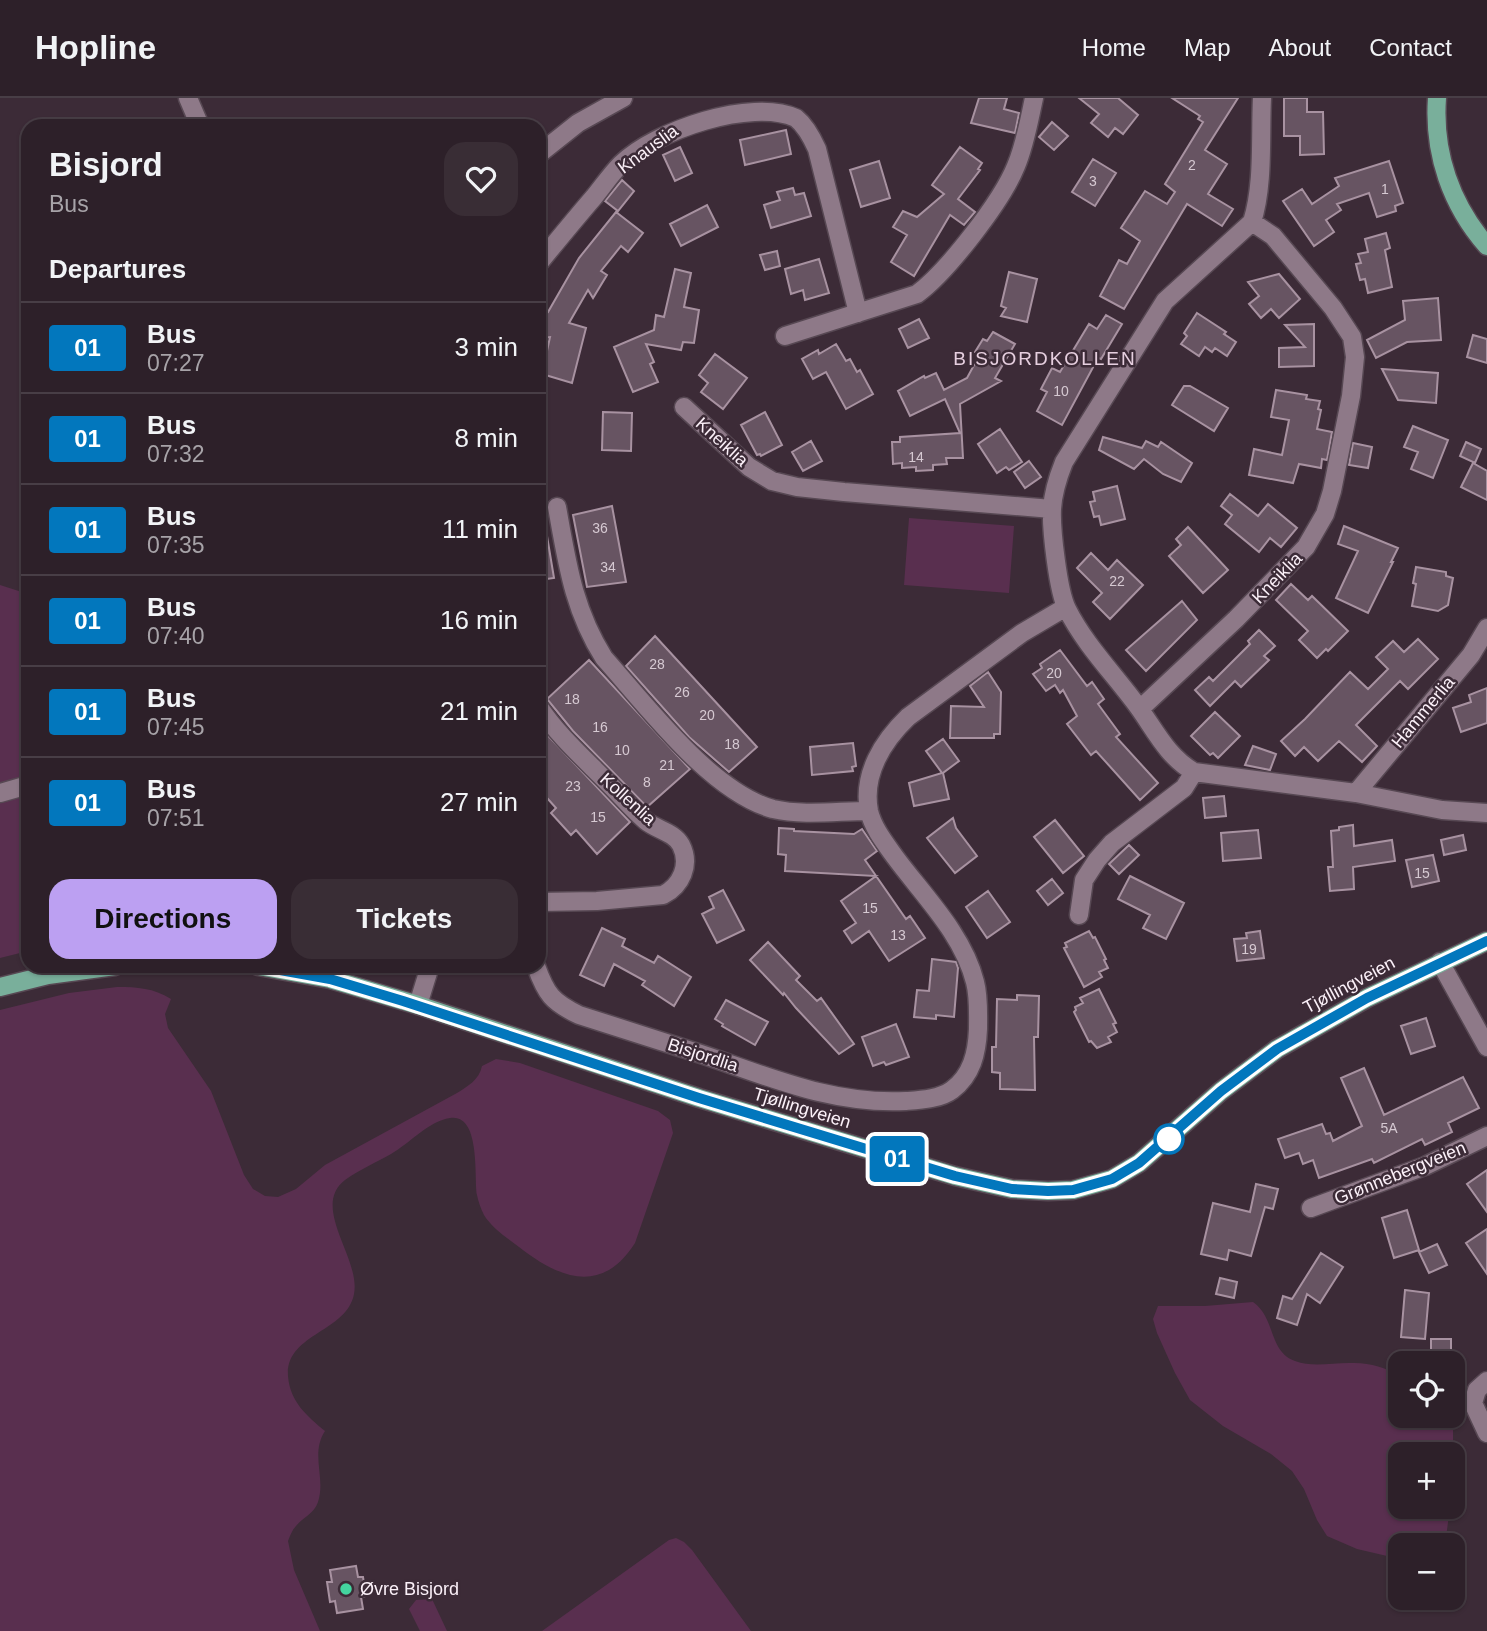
<!DOCTYPE html>
<meta charset="utf-8">
<style>
:root{--surface:#2d2029;--page:#392d35;--text:#f1f3f6;--muted:#a7a3a8;--line:#483e46;--accent:#bca0f2}
body{margin:0;font-family:Helvetica,sans-serif;background:var(--page);color:var(--text);height:100vh;display:flex;flex-direction:column;font-size:26px;white-space:nowrap}
*{box-sizing:border-box;margin:0}
p{font-size:23px;color:var(--muted)}
.icon{flex:none;width:38px;height:38px;fill:none;stroke:currentColor;stroke-width:2;stroke-linecap:round;stroke-linejoin:round}
.map{position:relative;flex:1;overflow:hidden}
.sheet{position:absolute;left:21px;top:21px;width:525px;height:854px;display:flex;flex-direction:column;background:var(--surface);border-radius:21px;box-shadow:0 2px 5px #0004,0 0 0 2px var(--line)}
.sheet>*{flex:none}
.badge{padding:0 14px;border-radius:5px;font-size:24px;line-height:46px}
.buttons{position:absolute;left:1388px;top:1253px;display:grid;gap:14px}
.buttons a{display:grid;place-items:center;width:77px;height:77px;border-radius:14px;background:var(--surface);box-shadow:0 2px 5px #0004,0 0 0 2px var(--line);font-size:35px}
.map>.badge{position:absolute;translate:-50% -50%;box-shadow:0 0 0 4px #fff}
h2{padding:0 28px;font-size:26px;line-height:63px}
.round{display:grid;place-items:center;flex:none;width:74px;height:74px;border-radius:21px;background:var(--page)}
.summary{display:flex;align-items:center;justify-content:space-between;height:119px;padding:0 28px}
h1{font-size:33px;font-weight:700;line-height:52px}
.action{display:flex;gap:14px;margin-top:auto;padding:14px 28px}
.action a{flex:1;height:80px;border-radius:21px;background:var(--accent);color:#111;font-size:28px;font-weight:700;line-height:80px;text-align:center}
.action a+a{background:var(--page);color:var(--text)}
ul{padding:0;list-style:none}
li{display:flex;align-items:center;gap:21px;height:91px;padding:0 28px;border-top:2px solid var(--line)}
li div{flex:1}
li b{display:block;font-size:26px}
li em{font-style:normal}
li .badge{min-width:77px;font-weight:700;text-align:center}
header{display:flex;align-items:center;gap:42px;box-sizing:border-box;height:98px;padding:0 35px;background:var(--surface);border-bottom:2px solid var(--line)}
header strong{font-size:33px}
nav{display:flex;gap:38px;margin-inline-start:auto;font-size:24px}
.map>svg:first-child{display:block}
.green{fill:#592f4f}
.building{fill:#675462;stroke:#a892a1;stroke-width:2}
.lines{fill:none;stroke-linecap:round;stroke-linejoin:round}
.minor-casing{stroke:#574853;stroke-width:21}
.major-casing{stroke:#574853;stroke-width:21}
.minor{stroke:#8e7988;stroke-width:18}
.major{stroke:#79af9b;stroke-width:18}
.line-casing{stroke:#fff;stroke-width:16}
.line{stroke:#0277bd;stroke-width:10}
.stop-dot{fill:#fff;stroke:#0277bd;stroke-width:3.5}
.poi-dot{fill:#44d49f;stroke:#3c2b37;stroke-width:2.5}
.labels{text-anchor:middle;stroke-width:5;stroke-linejoin:round;paint-order:stroke}
.number-label{font-size:14px;fill:#d6c9d2}
.street-label{font-size:18px;fill:#fbf0f8;stroke:#3c2b37}
.poi-label{font-size:18px;fill:#fbf0f8;stroke:#3c2b37;text-anchor:start}
.neighbourhood-label{font-size:19px;letter-spacing:2px;fill:#e6cfdf;stroke:#3c2b37}
</style>
<header>
<strong>Hopline</strong>
<nav><a>Home</a><a>Map</a><a>About</a><a>Contact</a></nav>
</header>
<div class="map">
<svg width="1487" height="1533" viewBox="0 0 1487 1533">
<rect width="100%" height="100%" fill="#3c2b37"/>
<path class="green" d="M909,420L1014,428L1009,495L904,487Z
M0,487L28,496V853L0,860Z
M117,889C138,889 153,890 171,901L165,916L168,930L211,993L244,1077L253,1091L265,1098L278,1099L296,1091L325,1067L457,995C468,988 479,982 482,968L496,961L520,965L658,1013L670,1022L673,1035L635,1145C602,1197 560,1181 519,1149C507,1140 492,1130 484,1117C481,1111 478,1103 477,1097C474,1080 481,1015 450,1020C429,1023 410,1045 391,1056C377,1064 359,1072 345,1082C310,1109 361,1160 354,1196C347,1234 285,1236 288,1278C290,1304 307,1318 325,1333C310,1356 326,1380 318,1404C314,1416 302,1420 296,1428C292,1432 290,1438 288,1443L294,1472L320,1533H0V912L69,895Z
M1253,1204C1276,1220 1268,1253 1295,1263C1314,1270 1334,1264 1354,1265C1372,1265 1385,1270 1400,1278V1318H1448L1453,1332V1374L1452,1356H1400V1409H1450L1445,1447H1400V1461L1357,1451L1327,1438L1317,1422L1304,1391L1292,1373L1271,1356L1223,1328L1190,1302L1175,1275L1157,1235L1153,1221L1158,1208H1205Z
M676,1440L684,1444L692,1452L751,1533H542L669,1442Z
M432,1501L447,1533H420L409,1511L416,1502Z"/>
<path class="building" d="M979,0H1007L1004,11L1019,15L1015,35L971,25Z
M1079,0H1118L1138,17L1123,36L1115,30L1108,39L1091,25L1099,16Z
M1172,0H1238L1205,52L1227,66L1208,96L1233,111L1222,128L1187,106L1124,211L1100,198L1119,162L1127,166L1140,143L1121,130L1145,93L1167,106L1175,94L1165,86L1203,24L1198,21L1200,18Z
M1284,0H1307V14H1323L1324,56L1300,57V38H1284Z
M1052,24L1068,38L1054,52L1039,39Z
M786,32L791,56L745,67L740,42Z
M680,49L692,75L675,83L663,57Z
M960,49L982,65L978,71L980,72L958,101L975,114L964,127L950,117L914,178L891,164L907,137L893,129L903,113L917,119L944,96L932,87Z
M1093,61L1116,75L1095,108L1072,94Z
M879,63L890,100L861,109L850,72Z
M1389,63L1403,105L1395,108L1396,113L1377,119L1369,95L1337,106L1341,112L1326,122L1334,134L1314,148L1283,103L1302,91L1312,106L1339,88L1335,80Z
M622,82L634,93L618,113L605,103Z
M793,90L795,97L804,95L811,118L771,130L764,107L780,102L777,94Z
M707,107L718,129L681,148L670,126Z
M616,114L643,135L628,154L621,148L601,173L607,177L593,200L588,192L569,225L586,230L572,285L542,276L550,239L539,240V212L548,214L579,160Z
M1386,135L1390,150L1385,152L1392,189L1368,195L1365,181L1360,182L1356,166L1361,165L1358,156L1368,154L1365,141Z
M777,153L780,168L765,172L760,157Z
M819,161L829,195L805,202L803,192L791,196L785,171Z
M675,171L691,175L684,209L699,212L694,245L683,244L681,252L646,246L654,264L650,266L658,284L633,294L614,249L654,232L656,217L664,219Z
M1009,174L1037,181L1027,224L1001,218L1006,210L1001,208Z
M1279,176L1300,201L1279,220L1271,211L1261,220L1249,206L1259,198L1248,184Z
M1438,200L1441,242L1407,244L1376,260L1367,242L1405,222L1403,203Z
M1197,215L1226,234L1224,236L1236,244L1227,258L1215,250L1212,254L1205,249L1199,258L1181,246L1187,238L1184,235Z
M1106,217L1122,226L1101,261L1098,260L1062,327L1037,313L1047,294L1041,291L1052,270L1060,274L1089,226L1097,231Z
M919,221L929,240L908,250L899,231Z
M1314,226V268L1279,269V250L1305,249L1285,227Z
M993,234L1015,246L995,280L1001,283L960,306L963,360H946L947,366L933,367V372L916,373V369L902,370V365L893,366L892,344H900V339L960,335L945,301L910,318L898,293L924,278L925,280L936,275L944,292L967,280L980,256L975,254L983,241L987,243Z
M1473,237L1487,241V265L1467,259Z
M836,246L846,263L850,261L857,274L860,272L873,296L846,311L826,274L813,281L802,261L818,252L819,256Z
M715,256L747,280L723,311L701,294L708,285L699,277Z
M1382,271L1438,275L1436,305L1398,302Z
M1184,288H1190L1228,310L1214,333L1172,307Z
M1276,292L1307,297L1306,301L1320,303L1318,311L1321,312L1317,331L1332,334L1327,362L1322,361L1321,370L1299,366L1293,385L1249,377L1254,351L1282,357L1289,322L1271,319Z
M603,314L632,315L631,353L602,352Z
M765,314L782,347L761,358L760,356L757,357L741,327Z
M1413,328L1448,342L1433,380L1411,371L1418,354L1404,349Z
M1000,331L1022,364L1009,372L1006,369L997,375L978,346Z
M1103,339L1142,350L1146,343L1158,349L1161,344L1192,365L1181,384L1163,376L1144,361L1134,371L1099,352Z
M811,343L822,363L803,373L792,354Z
M1466,344L1481,351L1475,365L1460,358Z
M1353,345L1372,349L1368,370L1349,367Z
M1029,363L1041,379L1025,390L1014,374Z
M1473,365L1487,373V402L1461,389Z
M1117,388L1125,421L1101,427L1099,418L1094,419L1090,404L1095,403L1093,394Z
M1230,396L1258,418L1268,406L1297,430L1281,449L1270,440L1259,454L1225,426L1232,417L1221,408Z
M612,408L626,484L587,489L573,417Z
M1344,428L1398,450L1391,464H1393L1368,515L1336,500L1358,453L1338,446Z
M1188,429L1228,472L1203,495L1169,458L1181,447L1176,441Z
M539,438H547L554,480L539,482Z
M1091,455L1108,472L1117,462L1143,487L1110,521L1093,504L1102,495L1077,470Z
M1416,469L1446,474V478L1453,480L1448,507L1438,513L1412,508L1416,486L1413,485Z
M1291,486L1308,502L1312,498L1348,533L1328,553L1326,551L1317,560L1299,542L1308,533L1276,502Z
M1182,503L1197,522L1146,573L1126,552Z
M1259,532L1275,548L1264,558L1269,562L1241,589L1235,583L1210,608L1195,592L1209,579L1213,583L1250,546L1248,543Z
M655,538L757,649L729,674L689,639L626,568Z
M1418,541L1438,561L1408,591L1400,583L1356,627L1377,648L1362,664L1339,643L1318,663L1304,649L1295,658L1281,643L1305,621L1350,574L1368,591L1388,571L1376,559L1393,543L1404,554Z
M1060,552L1087,588L1092,584L1104,601L1098,606L1120,636L1116,639L1158,685L1140,702L1096,653L1091,657L1067,626L1077,618L1063,592L1060,595L1055,587L1046,593L1033,576L1042,570L1040,566Z
M589,562L690,671L647,709L573,633L547,601Z
M988,574L1001,594L1000,636H994V640H950L951,608L984,609L970,588Z
M1487,590V625L1461,634L1453,610L1471,604L1469,597Z
M1215,614L1240,638L1218,660L1213,655L1210,657L1191,638Z
M539,628L630,724L597,756L576,732L571,737L551,715L556,710L539,691Z
M943,641L959,663L943,675L949,701L914,708L909,685L942,675L926,653Z
M853,645L856,668L852,669L853,673L812,677L810,649Z
M1253,648L1276,656L1270,672L1245,667Z
M1224,698L1226,718L1205,720L1203,700Z
M953,720L956,730L977,758L955,775L927,740Z
M1055,722L1084,758L1063,775L1034,739Z
M1353,727L1354,748L1392,742L1395,763L1353,769L1354,791L1330,793L1328,769H1333L1331,733L1339,732V729Z
M779,730L794,731V733L854,736L862,731L877,753L865,762L906,821L910,818L925,840L889,863L869,833L852,845L844,833L856,825L841,803L876,778L785,773L786,757L778,756Z
M1258,732L1261,760L1223,763L1221,735Z
M1463,737L1466,752L1444,757L1441,742Z
M1129,747L1139,757L1119,776L1109,766Z
M1433,757L1439,783L1412,789L1406,762Z
M1130,778L1184,805L1166,841L1143,830L1150,817L1118,801Z
M1052,781L1063,795L1048,807L1037,793Z
M723,792L744,832L717,845L702,816L714,810L709,799Z
M988,793L1010,824L987,840L966,809Z
M602,830L625,841L622,848L654,865L658,858L691,879L674,908L642,887L645,883L614,866L604,888L580,877Z
M1089,833L1093,840L1095,839L1106,861L1104,862L1108,870L1099,874L1102,879L1084,889L1064,850L1067,849L1065,845Z
M1260,833L1264,860L1237,863L1234,841L1247,840L1246,835Z
M768,844L800,878L796,882L817,903L821,900L854,946L839,956L796,910L784,895L783,897L750,862Z
M932,861L956,864L958,870L954,919L936,917V921L914,919L917,892L929,893Z
M1099,891L1116,925L1113,926L1117,934L1108,939L1111,944L1097,950L1091,943L1089,944L1074,914L1076,912L1075,909L1083,905L1080,900Z
M1017,897L1039,898L1038,939H1034L1035,992L1000,991V975L992,974V949H996L997,901L1017,902Z
M726,902L768,924L755,947L722,928L723,926L715,921Z
M1426,920L1435,948L1411,956L1401,928Z
M896,926L909,959L886,967L884,964L873,968L862,939Z
M1364,970L1384,1017L1463,979L1479,1010L1448,1025L1452,1034L1425,1047L1422,1041L1374,1065L1372,1061L1319,1080L1313,1062L1303,1066L1299,1055L1285,1060L1278,1041L1322,1026L1326,1036L1330,1035L1333,1043L1362,1028L1341,980Z
M1487,1072V1114L1467,1086Z
M1256,1086L1278,1091L1273,1111L1265,1109L1251,1158L1229,1152L1227,1162L1201,1156L1213,1105L1250,1114Z
M1407,1112L1419,1152L1394,1160L1382,1120Z
M1487,1131V1176L1466,1145Z
M1437,1146L1447,1167L1429,1175L1419,1154Z
M1321,1155L1343,1169L1320,1205L1307,1196L1297,1227L1277,1220L1283,1198L1292,1201Z
M1220,1180L1237,1184L1234,1200L1216,1196Z
M1405,1192L1429,1195L1425,1241L1401,1239Z
M1431,1241H1451V1265H1431Z
M356,1468L358,1479H363L366,1498L361,1499L363,1511L337,1515L335,1503L330,1504L327,1484H332L330,1472Z"/>
<g class="lines">
<g class="minor-casing">
<path id="minor" d="M188,0L200,28
M1262,0C1260,40 1264,86 1252,124L1165,203L1064,364C1058,379 1053,394 1052,411C1051,431 1058,493 1067,511C1085,547 1115,577 1139,610C1156,634 1168,659 1194,674L1356,695L1442,712L1487,715
M539,56L578,25L623,0
M539,165C557,143 575,121 594,99C603,88 611,76 621,66C656,32 751,0 796,20C806,28 812,40 817,51L858,215
M785,238L917,196C947,174 1002,103 1016,68C1025,47 1029,23 1034,0
M684,309L749,369L772,383L797,389L844,394L1052,411
M557,409C567,464 573,511 604,560C647,608 711,694 773,711C803,718 838,713 869,713
M539,609C559,639 587,663 612,689C623,700 634,713 646,723C657,732 674,734 681,747C691,767 681,788 663,797L597,803L539,804
M1140,611L1236,521L1306,449L1325,416L1332,393L1351,298L1355,259L1352,239L1333,210L1273,138L1252,124
M0,695L28,687
M1356,695L1471,557L1487,530
M1079,817L1084,782L1097,762L1112,745L1184,690L1194,674
M1440,864L1487,949
M536,868C546,896 552,904 579,917C620,930 660,943 701,956C770,979 832,1007 906,1003C920,1002 940,1001 952,992C972,977 977,955 978,931C978,915 979,899 975,884C963,836 923,797 895,759C885,745 873,730 869,713C862,676 883,643 908,619L1022,535L1066,509
M418,907L430,868
M1311,1110L1425,1068L1487,1038
M1487,1283L1477,1292L1473,1305L1487,1335"/>
</g>
<g class="major-casing">
<path id="major" d="M1437,0C1433,55 1451,107 1487,148
M258,868L330,881L418,907L699,1000L955,1078L1012,1091L1048,1093L1073,1092L1112,1081L1139,1065L1221,993L1277,951L1367,900L1487,843
M0,889L48,877L115,868"/>
</g>
<use href="#minor" class="minor"/>
<use href="#major" class="major"/>
</g>
<g class="lines">
<g class="line-casing">
<path id="line" d="M258,868L330,881L403,903L699,1000L955,1078L1012,1091L1048,1093L1073,1092L1112,1081L1139,1065L1221,993L1277,951L1367,900L1487,843"/>
</g>
<use href="#line" class="line"/>
</g>
<circle class="stop-dot" cx="1169" cy="1041" r="14"/>
<circle class="poi-dot" cx="346" cy="1491" r="7"/>
<g class="labels">
<g class="number-label">
<text x="1192" y="72">2</text>
<text x="1093" y="88">3</text>
<text x="1385" y="96">1</text>
<text x="1061" y="298">10</text>
<text x="916" y="364">14</text>
<text x="600" y="435">36</text>
<text x="608" y="474">34</text>
<text x="1117" y="488">22</text>
<text x="657" y="571">28</text>
<text x="1054" y="580">20</text>
<text x="682" y="599">26</text>
<text x="572" y="606">18</text>
<text x="707" y="622">20</text>
<text x="600" y="634">16</text>
<text x="732" y="651">18</text>
<text x="622" y="657">10</text>
<text x="667" y="672">21</text>
<text x="647" y="689">8</text>
<text x="573" y="693">23</text>
<text x="598" y="724">15</text>
<text x="1422" y="780">15</text>
<text x="870" y="815">15</text>
<text x="898" y="842">13</text>
<text x="1249" y="856">19</text>
<text x="1389" y="1035">5A</text>
</g>
<g class="street-label">
<text transform="translate(648 51) rotate(-36)" y="6">Knauslia</text>
<text transform="translate(722 344) rotate(42)" y="6">Kneiklia</text>
<text transform="translate(1277 480) rotate(-46)" y="6">Kneiklia</text>
<text transform="translate(1423 614) rotate(-50)" y="6">Hammerlia</text>
<text transform="translate(628 701) rotate(42)" y="6">Kollenlia</text>
<text transform="translate(1349 887) rotate(-28)" y="6">Tjøllingveien</text>
<text transform="translate(703 957) rotate(18)" y="6">Bisjordlia</text>
<text transform="translate(802 1010) rotate(17)" y="6">Tjøllingveien</text>
<text transform="translate(1400 1075) rotate(-22)" y="6">Grønnebergveien</text>
</g>
<g class="poi-label">
<text x="360" y="1497">Øvre Bisjord</text>
</g>
<g class="neighbourhood-label">
<text x="1045" y="267">BISJORDKOLLEN</text>
</g>
</g>
</svg>
<div class="buttons">
<a><svg class="icon" aria-label="locate" viewBox="0 0 24 24"><circle cx="12" cy="12" r="6"/><path d="M12 2v4M12 18v4M2 12h4M18 12h4"/></svg></a>
<a>+</a>
<a>−</a>
</div>
<b class="badge" style="left:897px;top:1061px;background:#0277bd;color:#fff">01</b>
<section class="sheet">
<div class="summary"><div><h1>Bisjord</h1><p>Bus</p></div><a class="round"><svg class="icon" aria-label="heart" viewBox="0 0 24 24"><path d="M12 20l-8-8c-3-5 5-10 8-4 3-6 11-1 8 4z"/></svg></a></div>
<h2>Departures</h2>
<ul>
<li><span class="badge" style="background:#0277bd;color:#fff">01</span><div><b>Bus</b><p>07:27</p></div><em>3 min</em></li>
<li><span class="badge" style="background:#0277bd;color:#fff">01</span><div><b>Bus</b><p>07:32</p></div><em>8 min</em></li>
<li><span class="badge" style="background:#0277bd;color:#fff">01</span><div><b>Bus</b><p>07:35</p></div><em>11 min</em></li>
<li><span class="badge" style="background:#0277bd;color:#fff">01</span><div><b>Bus</b><p>07:40</p></div><em>16 min</em></li>
<li><span class="badge" style="background:#0277bd;color:#fff">01</span><div><b>Bus</b><p>07:45</p></div><em>21 min</em></li>
<li><span class="badge" style="background:#0277bd;color:#fff">01</span><div><b>Bus</b><p>07:51</p></div><em>27 min</em></li>
</ul>
<div class="action"><a>Directions</a><a>Tickets</a></div>
</section>
</div>
